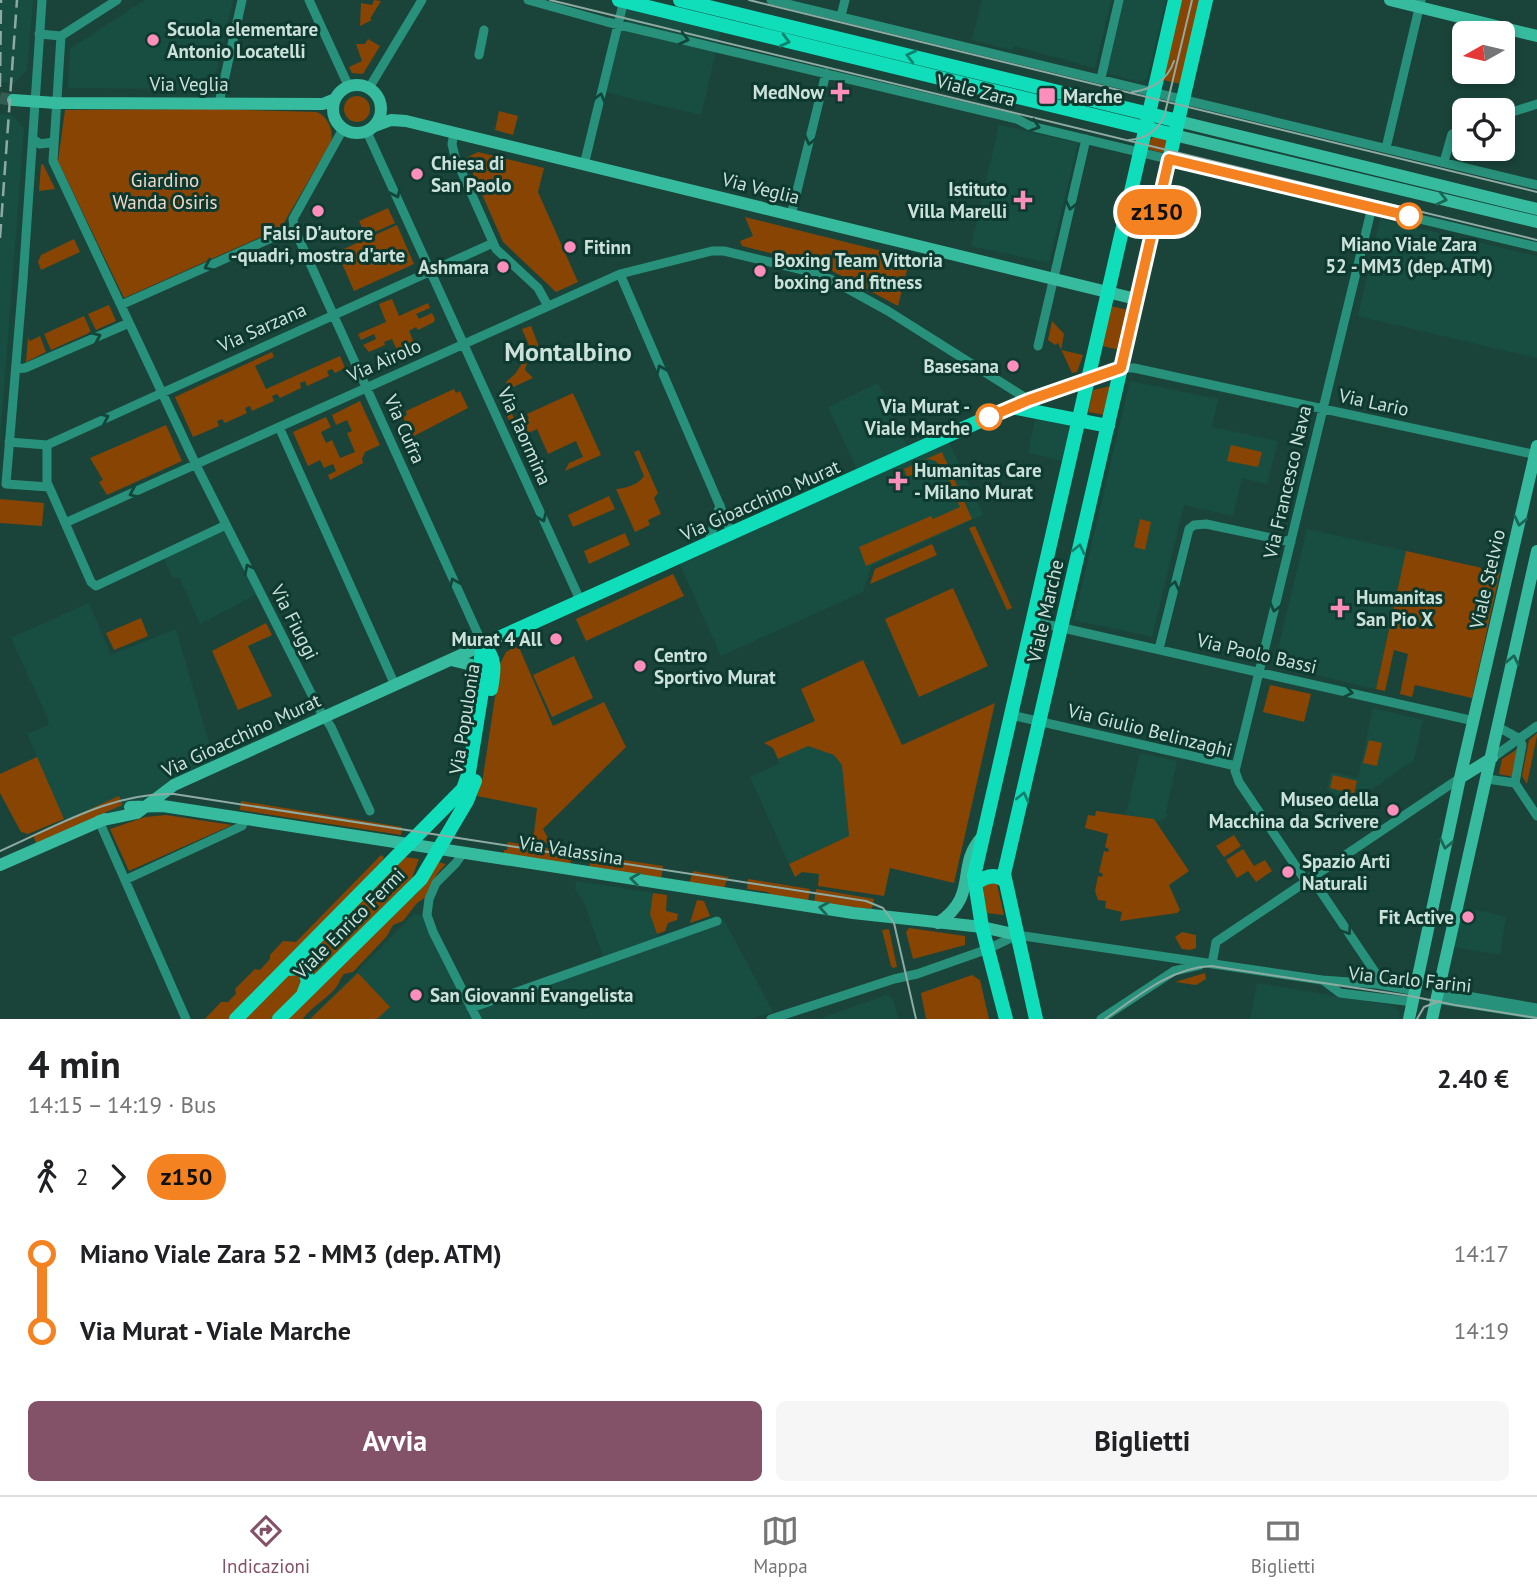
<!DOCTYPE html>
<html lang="it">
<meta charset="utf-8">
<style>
:root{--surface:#fff;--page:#f6f6f6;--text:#202124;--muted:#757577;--line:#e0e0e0;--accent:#845268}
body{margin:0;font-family:"PT Sans",sans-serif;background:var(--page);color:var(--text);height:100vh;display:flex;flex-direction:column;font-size:26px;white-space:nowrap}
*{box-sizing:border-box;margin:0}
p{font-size:23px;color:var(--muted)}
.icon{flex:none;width:38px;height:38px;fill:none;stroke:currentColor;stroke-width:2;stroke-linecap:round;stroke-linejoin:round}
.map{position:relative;height:1019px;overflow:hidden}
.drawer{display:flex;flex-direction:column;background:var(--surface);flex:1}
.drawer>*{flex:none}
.badge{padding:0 14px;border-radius:23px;font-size:24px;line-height:46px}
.needle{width:46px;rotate:262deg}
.tools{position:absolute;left:1452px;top:21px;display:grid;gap:14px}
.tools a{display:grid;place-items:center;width:63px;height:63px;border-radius:10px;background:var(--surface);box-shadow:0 4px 10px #0003;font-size:35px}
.map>.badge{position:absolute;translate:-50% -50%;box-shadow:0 0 0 4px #fff}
.legs{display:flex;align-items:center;gap:10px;height:77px;padding:0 28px;font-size:23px}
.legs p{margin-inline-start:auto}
.headline{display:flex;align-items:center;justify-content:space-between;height:119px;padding:0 28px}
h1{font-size:38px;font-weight:600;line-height:52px}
.button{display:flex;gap:14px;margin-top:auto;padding:14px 28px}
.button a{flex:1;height:80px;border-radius:10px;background:var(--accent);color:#fff;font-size:28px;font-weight:600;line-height:80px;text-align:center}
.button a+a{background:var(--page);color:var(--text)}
ul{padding:0 28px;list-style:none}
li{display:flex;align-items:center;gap:24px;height:77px;font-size:26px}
li i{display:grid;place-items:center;width:10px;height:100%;margin:0 9px;background:currentColor}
li i::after{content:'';width:18px;height:18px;margin:-9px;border:5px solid;border-radius:50%;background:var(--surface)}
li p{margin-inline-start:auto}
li:first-child i{background:linear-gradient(#0000 50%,currentColor 0)}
li:last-child i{background:linear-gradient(currentColor 50%,#0000 0)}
.tabs{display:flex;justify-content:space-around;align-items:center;height:98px;border-top:2px solid var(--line);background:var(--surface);font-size:19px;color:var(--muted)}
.tabs a{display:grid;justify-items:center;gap:4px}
.tabs .current{color:var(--accent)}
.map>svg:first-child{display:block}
.built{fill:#184e42}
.green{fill:#874403}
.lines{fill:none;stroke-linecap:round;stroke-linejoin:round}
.secondary-tunnel{stroke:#355c52;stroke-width:12;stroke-dasharray:12 6;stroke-linecap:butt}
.street{stroke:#28917b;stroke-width:9}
.secondary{stroke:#37bb9f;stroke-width:12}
.primary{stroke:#10deba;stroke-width:14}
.tram{stroke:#8eaba3;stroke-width:2}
.rail{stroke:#8eaba3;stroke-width:2.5;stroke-dasharray:14 7;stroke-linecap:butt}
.oneway{stroke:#12463a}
.oneway2{stroke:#0f836e}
.oneway3{stroke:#1c6656}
.line-1-casing{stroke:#fff;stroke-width:16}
.line-1{stroke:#f58220;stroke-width:10}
.poi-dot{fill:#fe8ebc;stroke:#0e392f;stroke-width:2.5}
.stop-1-dot{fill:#fff;stroke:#f58220;stroke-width:3.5}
.labels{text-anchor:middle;stroke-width:6;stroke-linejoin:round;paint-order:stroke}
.poi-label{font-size:19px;font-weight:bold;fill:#cbe1da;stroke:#0e392f;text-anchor:start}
.street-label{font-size:19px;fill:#cbe1da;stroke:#0e392f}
.park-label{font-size:19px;fill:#f2d7c6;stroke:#0e392f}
.stop-label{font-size:19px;font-weight:bold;fill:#cbe1da;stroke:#0e392f}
.district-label{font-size:26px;font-weight:bold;fill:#cbe1da;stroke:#0e392f}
</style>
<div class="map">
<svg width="1537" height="1019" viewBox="0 0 1537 1019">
<rect width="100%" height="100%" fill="#1a443a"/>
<path class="built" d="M0,0H33L27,70L14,84L0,82Z
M145,0H233L212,89L68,88L70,49Z
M982,0H1111L1095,68L1014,46L1012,50L972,40Z
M1123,0H1166L1147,79L1139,82L1106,73Z
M625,3L722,27L701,115L604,92Z
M0,114L12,115L24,128L0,441Z
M999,125L1078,143L1049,263L971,246Z
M1380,219L1537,256V358L1358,316Z
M1130,381L1218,399L1212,427L1278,441L1267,484L1242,478L1233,516L1184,505L1152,637L1074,620Z
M878,383L909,451L859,474L828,407Z
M1036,414L1077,421L1068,462L1028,453Z
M947,438L983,515L871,566L863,592L721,656L678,560Z
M226,527L259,593L200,624L179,577L173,579L163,557Z
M1307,529L1406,551L1376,689L1274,665Z
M89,603L111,655L176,629L216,767L69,832L27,734L48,725L49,721L11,638Z
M1373,708L1423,720L1414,760L1352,803L1343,801L1327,789L1331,772L1358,778Z
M807,745L834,755L842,765L849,836L789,864L750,777L780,763L778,759Z
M1140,753L1177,761L1166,812L1168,816L1157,823L1154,819L1126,815Z
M576,881L653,893L650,914L659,939L604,959L584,902L575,889Z
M1463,907L1506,917L1500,955L1454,947Z
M414,914L427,916L470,1009L724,920L773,1012L751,1019H310Z
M1257,983L1395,1006L1400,1013L1399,1019H1250Z
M886,995L893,999L898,1019H819Z"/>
<path class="green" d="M374,0L381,1L370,19L372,20L360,26L361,3L372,5Z
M1182,0H1200L1181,84L1163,80Z
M368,39L380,46L363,74L352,73L349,67L362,61L356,44H365Z
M344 109a13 13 0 1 1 26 0a13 13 0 1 1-26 0Z
M210,109L317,112C328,117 334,130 331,142L281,228L124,298L58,161L65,110Z
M499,111L518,116L513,135L495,130Z
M1154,136L1167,140L1164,153L1148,149L1149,141Z
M478,152L544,168L538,192L578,282L556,292L503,242L466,158Z
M43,164L55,189L39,191L41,165Z
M388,208L395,223L366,236L359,221Z
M745,217L910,258L898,306L823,266L742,246L740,241L753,236Z
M397,225L414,264L354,291L337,252Z
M74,239L80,252L41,270L38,262L41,255Z
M392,299L399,316L428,303L430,308L416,314L419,319L432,313L435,319L434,322L418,330L416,327L409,331L419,354L415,355L412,350L404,354L406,360L402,361L392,339L384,342L385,345L369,352L363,345L376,339L374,334L361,340L358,334L386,322L379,304Z
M109,305L116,321L96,330L88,314Z
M1110,306L1129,310L1120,350L1102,346Z
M84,316L91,332L51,350L44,334Z
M1052,321L1064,334L1061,350L1083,355L1077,372L1072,373L1058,343L1055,345L1048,340Z
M531,326L544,360L536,356L528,359L525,370L533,378L509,389L506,382L515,374L531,350L522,329Z
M40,336L46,352L26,362L28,338L30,341Z
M272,352L274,357L255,366L266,389L340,356L345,368L335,373L332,369L327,371L329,376L307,386L305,381L300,383L301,388L280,398L277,394L272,396L274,401L252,411L250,406L245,408L247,413L225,423L222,419L217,421L219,426L193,437L175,397Z
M1111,386L1105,415L1088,412L1093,390Z
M454,389L456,393L460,391L468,408L412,437L403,417L407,415L406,411Z
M573,393L601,455L565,471L569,463L583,457L576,441L548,454L537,429L517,438L505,412L510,410L517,424L529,418L527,414Z
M360,401L380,445L365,452L362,459L363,463L330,480L328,475L336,471L333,464L324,468L320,460L308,466L293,432L326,417L331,427L321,432L326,443L332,440L340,458L355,452L347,433L352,431L347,420L336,425L332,415Z
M166,425L182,461L107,495L99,482L103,480L90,458Z
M1231,445L1262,452L1258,467L1227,461Z
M639,450L658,493L654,498L661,514L648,520L650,525L635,532L616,489C625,489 639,484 644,476L634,452Z
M942,452L972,519L866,566L859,547L931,516L933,519L960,507C955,494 943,453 925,460C917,463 916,472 916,480L914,474L907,477L904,469Z
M609,496L615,509L573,527L568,515Z
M0,499L44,503L42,526L0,523Z
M1140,519L1151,522L1145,550L1134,547Z
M975,526L1012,608L1007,610L969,528Z
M625,533L630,545L589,564L584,551Z
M932,544L937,555L870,584L875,569Z
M1406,551L1500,572L1472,698L1415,685L1412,697L1400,694L1408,654L1394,650L1385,691L1376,689Z
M673,574L684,596L586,641L576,619Z
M953,588L988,666L919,697L885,619Z
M141,618L148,636L114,650L106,633Z
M266,623L272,635L248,646L272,696L238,710L212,651Z
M518,645L553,726L604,702L626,747L543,829L551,844L533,841L537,808L477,796L483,777L500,664L506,652Z
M574,656L593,698L552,717L533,675Z
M863,660L902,745L995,703L954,883L890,868L884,896L818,886L819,874L802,872L795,877L789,864L849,836L842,765L834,755L808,746L778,759L773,748L764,743L815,721L801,689Z
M1270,685L1311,694L1304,722L1263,712Z
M1537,733V736L1527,784L1522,776L1529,740Z
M1369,740L1382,743L1377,766L1363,763Z
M1519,748L1513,777L1499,774L1502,759Z
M37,757L64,819L28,834L21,832L0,793V774Z
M1333,775L1357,781L1354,794L1330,788Z
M119,796L122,805L36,843L33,835Z
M241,801L402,827L401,835L240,810Z
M1096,811L1154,819L1189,871L1169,885L1180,910L1177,913L1120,921L1122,912L1105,908L1106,901L1098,900L1095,891L1098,876L1102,877L1103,874L1099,872L1104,851L1108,852L1109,849L1105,847L1108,834L1085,828L1088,815L1095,816Z
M166,815L232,825L129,871L110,829L145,817Z
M1234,835L1241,846L1224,857L1216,846Z
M508,842L573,852L570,865L504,853V850H507Z
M1243,849L1254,866L1265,860L1272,871L1256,882L1248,871L1237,878L1226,860Z
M381,855L384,857L382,861L230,1019H205L221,1002H228L236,994L235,989L255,969L260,970L270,959V955L283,941L296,942Z
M591,855L663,866L661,879L589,868Z
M404,857L419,859L412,878L313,976L298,962Z
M438,862L446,864L437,874L426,897L417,903L403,921L393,925L387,936L353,972L344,974C339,980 339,985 334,990C326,999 308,1010 303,1019H285L418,892Z
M693,871L728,877L724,888L689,884Z
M748,879L810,889L808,902L777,898L767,892L747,889Z
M992,879L997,884L1004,915L986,913L983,886Z
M816,889L874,899L872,909L814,903Z
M653,893L667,895L666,911L678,914L677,920L668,923L665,931L657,934L650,914Z
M697,900L704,901L710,916L690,923Z
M909,928L965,936V945L913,959L906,932Z
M889,929L897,967L893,968L891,966L882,930Z
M1182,932L1196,935V948L1190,950L1182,949L1175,937Z
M298,972L305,985L273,1019H242L286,975Z
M358,973L390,1007L377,1019H310Z
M1205,973L1206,979L1196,985L1175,982Z
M972,975L980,980L989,1019H926L921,993Z"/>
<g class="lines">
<path class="secondary-tunnel" d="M0,98L13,100"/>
<path class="street" d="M42,0L23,280L6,484L49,487
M309,0L349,87
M528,0L607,22L1017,119L1030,126L1537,247
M771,0L1537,185
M841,16L845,0
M39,34L61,36
M61,36L53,161L196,465L319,709L331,727L370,811
M61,36L117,0
M479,55L484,30
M1101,78L1119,0
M369,88L422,0
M219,103L242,0
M1503,115L1537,104
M343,129L293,219L294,228L483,645
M367,132L581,602
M454,133L452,144L455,157L496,249L538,288L548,306
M33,139L40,144L54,142
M1386,148L1421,0
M1444,162L1452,134L1465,129
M584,165L624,0
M791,215L826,73
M620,274L732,534
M121,305L294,228
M1038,346L1086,139
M1121,368H1134L1537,455
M16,369L25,368L129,323
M279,427L395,685
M9,442L47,445L493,243
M47,445V482L91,582L96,586L226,525
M65,523L620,274L712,251H724L803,270L830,279L888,311L1029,400
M708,544L720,505
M1032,621L1474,721
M1159,649L1189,529L1194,525L1206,524L1291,542
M1011,715L1236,766
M1498,727L1520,739
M1492,758L1537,726
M1487,779L1515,783
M1515,783L1522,745L1520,739
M1515,783L1537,816
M99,821L186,1019
M463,853L456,863L436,883L429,899L427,915L433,932L477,1019
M1311,877L1377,975V984
M125,880L242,826L245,820
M1305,880L1239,782L1235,771L1372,207
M1212,964L1216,942L1460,778
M1324,981L1340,993L1413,1002
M1438,991L1537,1008
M1437,999L1537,1015
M471,1008L717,921
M771,1019L894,979L917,974L988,949L1017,935L1322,980L1377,984L1416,991
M1101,1019L1174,971L1200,965"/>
<path class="secondary" d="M1390,0L1537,36
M333 109a24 24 0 1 1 48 0a24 24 0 1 1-48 0Z
M13,100L56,103L323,104L335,99
M1178,121L1537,209
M375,126L391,120L406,121L1136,299
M1174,135L1537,222
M451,660L472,665L484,679
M1460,778L1492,758
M130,807L163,806L853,913L982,927L1017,935
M99,821L137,813L174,785L483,645
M0,865L105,819
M938,923C980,895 955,866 982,837
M1409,1019L1460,778L1537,446
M1432,1019L1537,551"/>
<path class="primary" d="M619,0L1174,135
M680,0L1178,121
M1011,407L1108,426
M483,645L1011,407L1121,368
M483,645C497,659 494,671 491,689
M975,884C984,877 995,872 1005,881
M286,969L301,968L305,971L308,982L304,992
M236,1019L463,789L469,772L484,679L481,658L483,645
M279,1019L421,879L467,801L475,781
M1006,1019L982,927L974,876L1175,0
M1036,1019L1004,874L1206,0"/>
<path class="tram" d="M550,0L1537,240
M749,0L1537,192
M1132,92C1151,90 1168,80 1174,61
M1129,140C1145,139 1157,131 1164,117L1192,0
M0,851C55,827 112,792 174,794L866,901L883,908L894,923L916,1019
M1105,1019C1138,996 1170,968 1211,966L1410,996L1455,1005L1537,1018
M1417,1019L1424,1007L1440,1001"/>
<path class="rail" d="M0,87L1,0
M0,238L17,0"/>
</g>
<defs><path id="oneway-chevron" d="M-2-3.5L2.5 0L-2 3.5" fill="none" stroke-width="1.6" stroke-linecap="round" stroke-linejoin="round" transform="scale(1.75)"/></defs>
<g class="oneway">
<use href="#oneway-chevron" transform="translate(684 39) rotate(14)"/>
<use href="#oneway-chevron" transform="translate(600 98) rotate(-76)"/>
<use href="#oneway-chevron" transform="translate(1035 126) rotate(18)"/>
<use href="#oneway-chevron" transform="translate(810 140) rotate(104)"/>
<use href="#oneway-chevron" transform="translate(396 193) rotate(65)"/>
<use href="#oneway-chevron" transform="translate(1071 205) rotate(103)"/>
<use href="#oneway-chevron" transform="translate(209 266) rotate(156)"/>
<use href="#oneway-chevron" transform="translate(96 337) rotate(-24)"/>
<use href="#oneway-chevron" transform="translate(661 370) rotate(-113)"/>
<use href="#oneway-chevron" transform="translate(104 418) rotate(-25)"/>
<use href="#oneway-chevron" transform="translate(134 493) rotate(156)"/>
<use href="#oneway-chevron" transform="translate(542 517) rotate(66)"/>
<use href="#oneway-chevron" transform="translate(249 569) rotate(-117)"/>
<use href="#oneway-chevron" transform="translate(454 583) rotate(-114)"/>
<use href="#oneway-chevron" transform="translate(1174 586) rotate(-77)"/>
<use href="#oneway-chevron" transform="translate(1275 607) rotate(104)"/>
<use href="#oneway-chevron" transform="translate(1348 692) rotate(13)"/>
<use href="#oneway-chevron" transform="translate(1347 930) rotate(56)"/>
</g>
<g class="oneway2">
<use href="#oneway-chevron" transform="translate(785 41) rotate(14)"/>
<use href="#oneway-chevron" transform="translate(911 56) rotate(-166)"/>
<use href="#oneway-chevron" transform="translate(1079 549) rotate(-77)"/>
<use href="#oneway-chevron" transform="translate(1023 797) rotate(-77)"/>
</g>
<g class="oneway3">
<use href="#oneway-chevron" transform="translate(1442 199) rotate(14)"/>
<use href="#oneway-chevron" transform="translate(1520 521) rotate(103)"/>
<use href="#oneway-chevron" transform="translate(1513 660) rotate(-78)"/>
<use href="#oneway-chevron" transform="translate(1446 844) rotate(102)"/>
<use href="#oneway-chevron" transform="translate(635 879) rotate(-172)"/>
<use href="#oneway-chevron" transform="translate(824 908) rotate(-171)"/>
</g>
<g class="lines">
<g class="line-1-casing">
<path id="line-1" d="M989,417L1029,400L1121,368L1169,159L1409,216"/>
</g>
<use href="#line-1" class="line-1"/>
</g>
<g class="poi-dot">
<circle cx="153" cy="40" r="7"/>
<path d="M836.5 81.5h7v7h7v7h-7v7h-7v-7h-7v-7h7z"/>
<rect x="1038" y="87" width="18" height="18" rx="3.5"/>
<circle cx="417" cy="174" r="7"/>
<path d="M1019.5 189.5h7v7h7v7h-7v7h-7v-7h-7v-7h7z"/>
<circle cx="318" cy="211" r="7"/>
<circle cx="570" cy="247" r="7"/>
<circle cx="503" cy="267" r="7"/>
<circle cx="760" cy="271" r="7"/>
<circle cx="1013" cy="366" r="7"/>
<path d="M894.5 470.5h7v7h7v7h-7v7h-7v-7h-7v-7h7z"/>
<path d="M1336.5 597.5h7v7h7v7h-7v7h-7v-7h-7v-7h7z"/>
<circle cx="556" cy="639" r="7"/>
<circle cx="640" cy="666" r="7"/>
<circle cx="1393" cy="810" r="7"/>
<circle cx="1288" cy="872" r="7"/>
<circle cx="1468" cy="917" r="7"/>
<circle cx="416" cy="995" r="7"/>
</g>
<g class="stop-1-dot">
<circle cx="1409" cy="216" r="12"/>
<circle cx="989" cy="417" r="12"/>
</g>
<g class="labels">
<g class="poi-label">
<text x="167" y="36">Scuola elementare<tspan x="167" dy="22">Antonio Locatelli</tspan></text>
<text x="824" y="99" text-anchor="end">MedNow</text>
<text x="1063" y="103">Marche</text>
<text x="431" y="170">Chiesa di<tspan x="431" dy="22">San Paolo</tspan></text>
<text x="1007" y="196" text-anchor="end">Istituto<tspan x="1007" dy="22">Villa Marelli</tspan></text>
<text x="318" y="240" text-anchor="middle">Falsi D'autore<tspan x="318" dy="22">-quadri, mostra d'arte</tspan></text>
<text x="584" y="254">Fitinn</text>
<text x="774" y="267">Boxing Team Vittoria<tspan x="774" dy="22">boxing and fitness</tspan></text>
<text x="489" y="274" text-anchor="end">Ashmara</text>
<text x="999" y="373" text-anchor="end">Basesana</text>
<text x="914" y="477">Humanitas Care<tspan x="914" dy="22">- Milano Murat</tspan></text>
<text x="1356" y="604">Humanitas<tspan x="1356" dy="22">San Pio X</tspan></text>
<text x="542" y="646" text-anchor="end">Murat 4 All</text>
<text x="654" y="662">Centro<tspan x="654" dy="22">Sportivo Murat</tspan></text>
<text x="1379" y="806" text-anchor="end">Museo della<tspan x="1379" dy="22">Macchina da Scrivere</tspan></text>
<text x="1302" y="868">Spazio Arti<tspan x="1302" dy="22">Naturali</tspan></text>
<text x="1454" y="924" text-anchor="end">Fit Active</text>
<text x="430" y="1002">San Giovanni Evangelista</text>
</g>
<g class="street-label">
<text x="189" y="91">Via Veglia</text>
<text transform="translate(976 90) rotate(14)" y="7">Viale Zara</text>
<text transform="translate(761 188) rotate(14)" y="7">Via Veglia</text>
<text transform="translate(262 327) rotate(-24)" y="7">Via Sarzana</text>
<text transform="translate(384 360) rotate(-24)" y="7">Via Airolo</text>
<text transform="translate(1374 402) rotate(12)" y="7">Via Lario</text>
<text transform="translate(405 429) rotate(66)" y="7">Via Cufra</text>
<text transform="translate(525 436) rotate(66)" y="7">Via Taormina</text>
<text transform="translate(1287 482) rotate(-77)" y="7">Via Francesco Nava</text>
<text transform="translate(760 500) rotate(-24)" y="7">Via Gioacchino Murat</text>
<text transform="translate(1487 579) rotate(-77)" y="7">Viale Stelvio</text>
<text transform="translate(1045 611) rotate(-77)" y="7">Viale Marche</text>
<text transform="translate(295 622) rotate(63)" y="7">Via Fiuggi</text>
<text transform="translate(1257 653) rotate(13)" y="7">Via Paolo Bassi</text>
<text transform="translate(464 719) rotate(-81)" y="7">Via Populonia</text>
<text transform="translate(1150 730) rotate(14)" y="7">Via Giulio Belinzaghi</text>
<text transform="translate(241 735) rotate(-25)" y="7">Via Gioacchino Murat</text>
<text transform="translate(571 850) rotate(9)" y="7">Via Valassina</text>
<text transform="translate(349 923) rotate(-45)" y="7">Viale Enrico Fermi</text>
<text transform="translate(1410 979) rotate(6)" y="7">Via Carlo Farini</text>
</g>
<g class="park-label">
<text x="165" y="187">Giardino<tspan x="165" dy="22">Wanda Osiris</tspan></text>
</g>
<g class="stop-label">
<text x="1409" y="251">Miano Viale Zara<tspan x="1409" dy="22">52 - MM3 (dep. ATM)</tspan></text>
<text x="970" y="413" text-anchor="end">Via Murat -<tspan x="970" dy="22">Viale Marche</tspan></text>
</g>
<g class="district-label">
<text x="568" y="361">Montalbino</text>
</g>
</g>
</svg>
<div class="tools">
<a><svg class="needle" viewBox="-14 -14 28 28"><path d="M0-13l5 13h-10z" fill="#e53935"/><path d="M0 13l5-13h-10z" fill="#757577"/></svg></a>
<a><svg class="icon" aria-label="locate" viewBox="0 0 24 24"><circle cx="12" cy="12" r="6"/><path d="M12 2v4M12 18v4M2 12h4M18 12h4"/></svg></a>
</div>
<b class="badge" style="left:1157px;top:212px;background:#f58220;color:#111">z150</b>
</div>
<section class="drawer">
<div class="headline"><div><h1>4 min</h1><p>14:15 – 14:19 · Bus</p></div><b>2.40 €</b></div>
<div class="legs"><svg class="icon" aria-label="walk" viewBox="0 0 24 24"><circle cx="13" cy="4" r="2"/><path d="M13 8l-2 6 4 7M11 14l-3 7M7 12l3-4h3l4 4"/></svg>2<svg class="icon" aria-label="forward" viewBox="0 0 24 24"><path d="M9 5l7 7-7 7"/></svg><b class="badge" style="background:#f58220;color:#111">z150</b></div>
<ul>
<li><i style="color:#f58220"></i><b>Miano Viale Zara 52 - MM3 (dep. ATM)</b><p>14:17</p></li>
<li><i style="color:#f58220"></i><b>Via Murat - Viale Marche</b><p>14:19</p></li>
</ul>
<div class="button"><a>Avvia</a><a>Biglietti</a></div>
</section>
<nav class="tabs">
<a class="current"><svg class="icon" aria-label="directions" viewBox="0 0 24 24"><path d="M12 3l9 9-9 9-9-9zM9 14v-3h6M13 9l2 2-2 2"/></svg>Indicazioni</a>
<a><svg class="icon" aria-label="map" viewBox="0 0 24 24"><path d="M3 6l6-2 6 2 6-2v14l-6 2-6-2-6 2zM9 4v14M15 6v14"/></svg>Mappa</a>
<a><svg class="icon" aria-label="tickets" viewBox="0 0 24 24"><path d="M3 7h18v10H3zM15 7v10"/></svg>Biglietti</a>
</nav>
